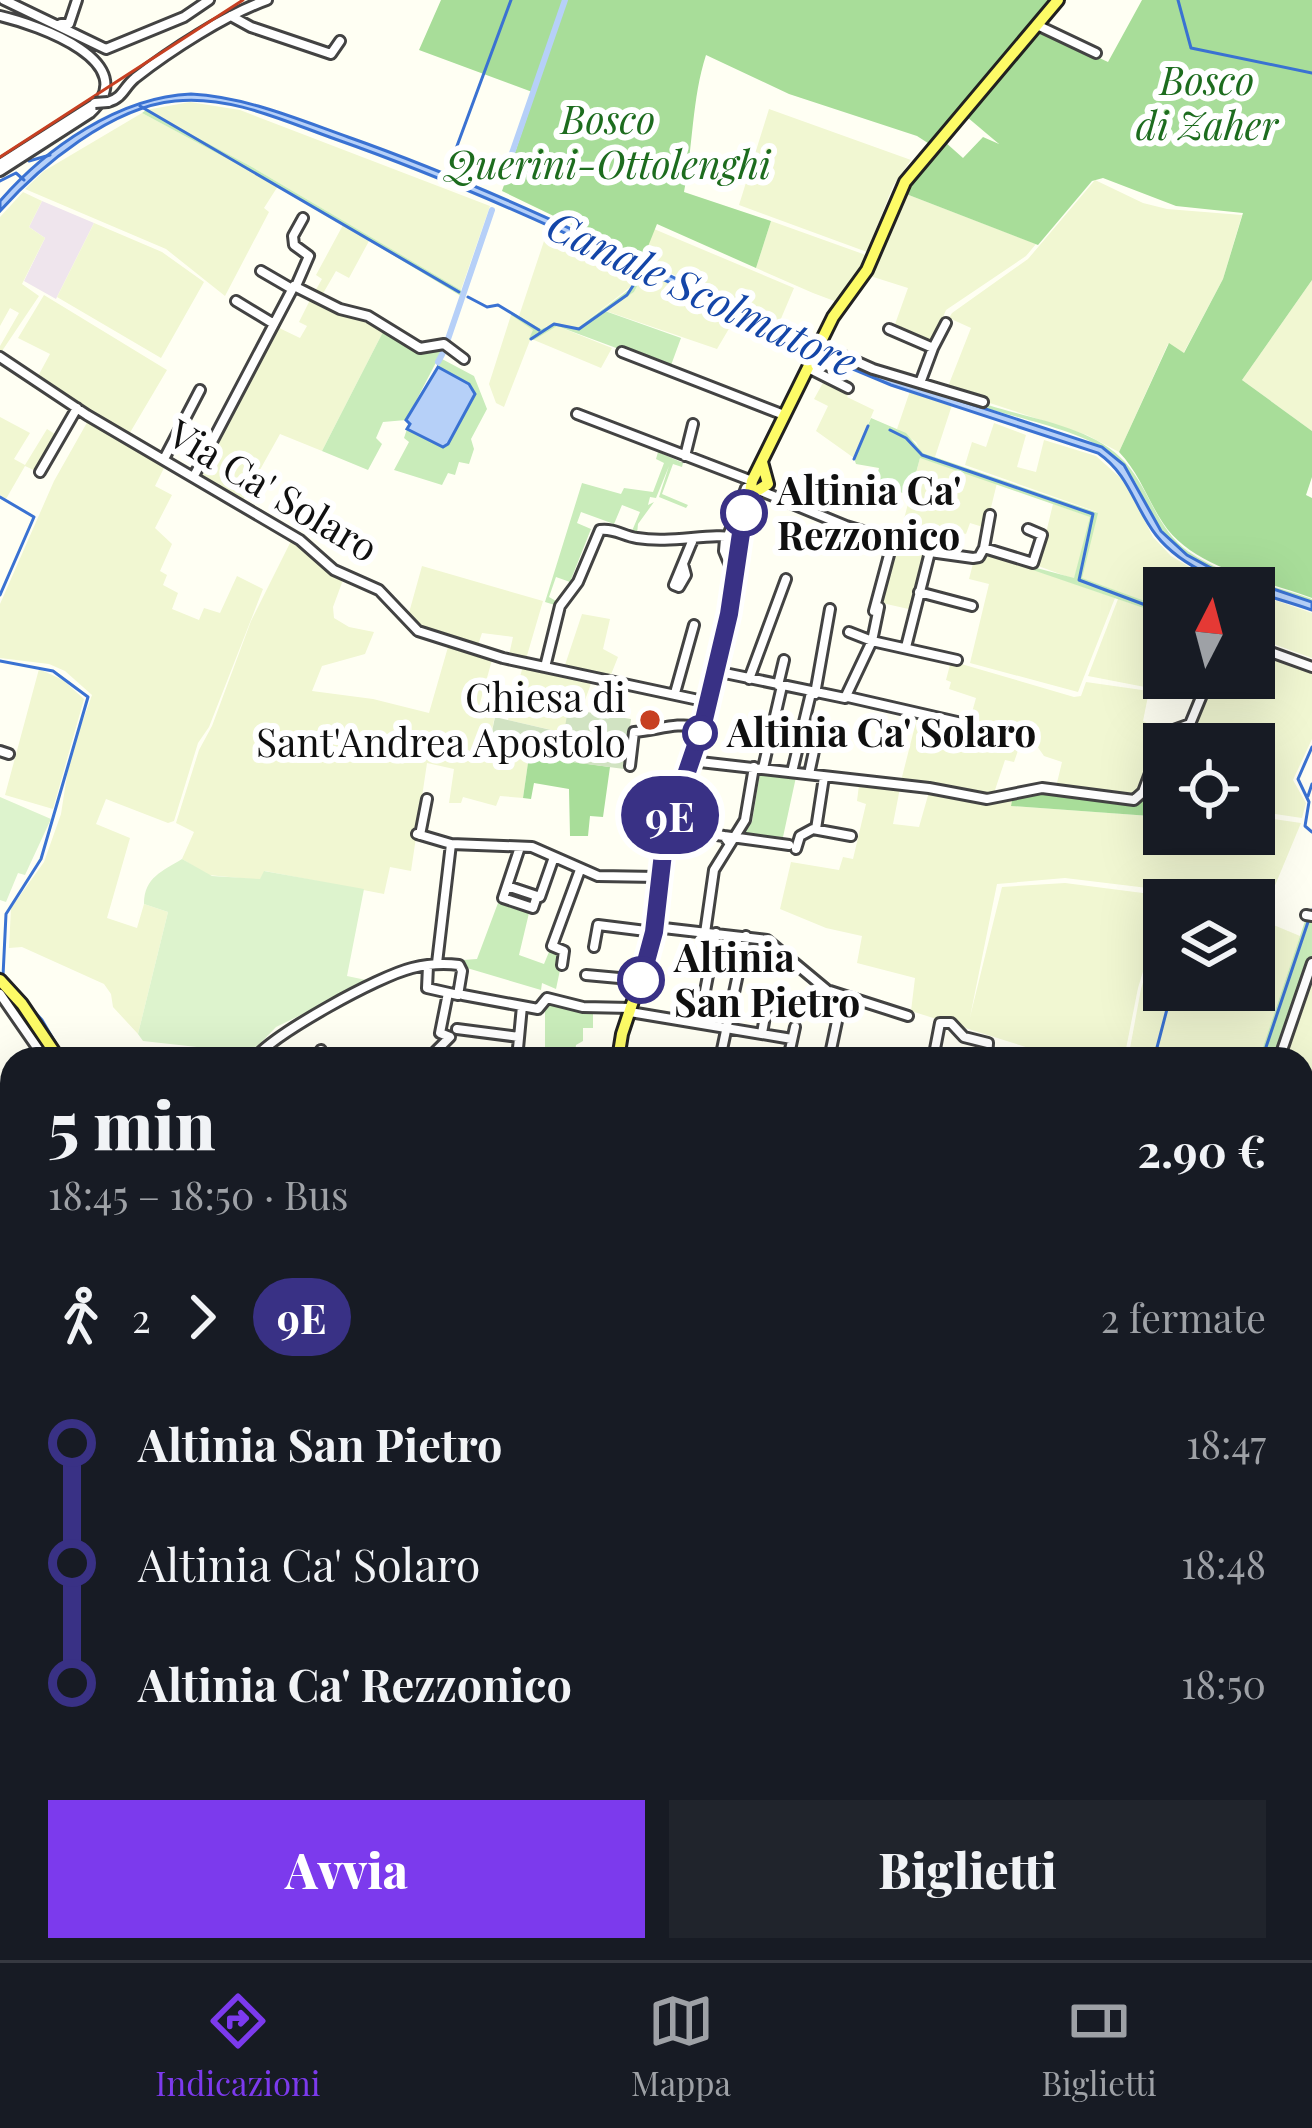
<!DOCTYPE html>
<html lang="it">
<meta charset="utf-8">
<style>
:root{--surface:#171b24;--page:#20242c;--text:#f1f3f6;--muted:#9ea1a6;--line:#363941;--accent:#7c3aed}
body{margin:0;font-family:"Playfair Display",serif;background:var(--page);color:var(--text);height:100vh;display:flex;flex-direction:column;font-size:45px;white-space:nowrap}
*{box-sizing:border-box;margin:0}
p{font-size:39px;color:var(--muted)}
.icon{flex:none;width:66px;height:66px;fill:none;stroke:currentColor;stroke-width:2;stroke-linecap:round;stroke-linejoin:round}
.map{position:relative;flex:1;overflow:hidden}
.details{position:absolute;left:0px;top:1047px;width:1314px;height:915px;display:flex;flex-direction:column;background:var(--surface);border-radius:36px 36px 0 0;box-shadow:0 12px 48px #0002}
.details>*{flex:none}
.badge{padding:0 24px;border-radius:39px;font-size:42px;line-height:78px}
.needle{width:78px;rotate:6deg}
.buttons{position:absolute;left:1143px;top:567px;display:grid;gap:24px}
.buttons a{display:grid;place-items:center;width:132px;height:132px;border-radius:0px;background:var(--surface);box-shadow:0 12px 48px #0002;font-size:60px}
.map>.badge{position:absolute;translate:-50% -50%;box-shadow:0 0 0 6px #fff}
.legs{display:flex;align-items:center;gap:18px;height:132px;padding:0 48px;font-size:39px}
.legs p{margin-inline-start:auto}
.headline{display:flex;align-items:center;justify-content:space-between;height:204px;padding:0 48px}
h1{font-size:66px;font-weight:800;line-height:90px}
.primary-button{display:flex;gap:24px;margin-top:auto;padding:24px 48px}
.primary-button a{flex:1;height:138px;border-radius:0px;background:var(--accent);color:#fff;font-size:48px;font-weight:800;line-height:138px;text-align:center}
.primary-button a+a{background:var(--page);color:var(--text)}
ul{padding:0 48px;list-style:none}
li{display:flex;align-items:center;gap:42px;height:120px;font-size:45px}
li i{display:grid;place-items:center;width:18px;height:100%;margin:0 15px;background:currentColor}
li i::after{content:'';width:30px;height:30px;margin:-15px;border:9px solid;border-radius:50%;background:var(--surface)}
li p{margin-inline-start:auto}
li:first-child i{background:linear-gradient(#0000 50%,currentColor 0)}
li:last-child i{background:linear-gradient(currentColor 50%,#0000 0)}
.tabs{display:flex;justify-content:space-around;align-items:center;height:168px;border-top:3px solid var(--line);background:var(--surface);font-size:33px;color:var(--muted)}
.tabs a{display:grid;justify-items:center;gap:6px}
.tabs .active{color:var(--accent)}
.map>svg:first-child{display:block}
.industrial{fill:#efe5ed}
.farmland{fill:#f1f7d2}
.green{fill:#c9ecba}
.forest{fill:#a8dd99}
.cemetery{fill:#d1e3c2}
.pitch{fill:#ddf3cd}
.water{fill:#b6d0f8;stroke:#3a72d2;stroke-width:3}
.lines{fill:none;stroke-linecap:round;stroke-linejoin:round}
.stream{stroke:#3a72d2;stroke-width:3}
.canal{stroke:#b6d0f8;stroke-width:6}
.minor-casing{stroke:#434343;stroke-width:14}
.major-casing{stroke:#212121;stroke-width:16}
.minor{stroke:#fff;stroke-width:8}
.major{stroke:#fdfb66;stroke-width:10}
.tram{stroke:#c74022;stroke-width:3}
.rail{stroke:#c74022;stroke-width:3}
.minor-bridge-casing{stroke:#434343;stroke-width:14;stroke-linecap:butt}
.minor-bridge{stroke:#fff;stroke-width:8}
.line-1-casing{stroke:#fff;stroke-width:27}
.line-1{stroke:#393185;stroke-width:18}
.stop-1-dot{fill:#fff;stroke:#393185;stroke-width:6}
.poi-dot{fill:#c74022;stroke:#fff;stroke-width:4.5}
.labels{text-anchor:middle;stroke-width:12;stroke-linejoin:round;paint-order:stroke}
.park-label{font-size:39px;font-style:italic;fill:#1d6c1e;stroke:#fff}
.street-label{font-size:39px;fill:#101010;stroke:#fff}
.stop-label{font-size:39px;font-weight:bold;fill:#101010;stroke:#fff;text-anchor:start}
.poi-label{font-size:39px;fill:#101010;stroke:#fff;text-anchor:end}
.water-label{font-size:42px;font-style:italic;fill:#1345a8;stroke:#fff}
</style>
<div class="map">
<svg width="1312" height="1960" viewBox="0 0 1312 1960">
<rect width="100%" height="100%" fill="#fffff3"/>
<path class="industrial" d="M42,201L94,223L56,299L24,281L45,238L29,227Z
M304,1950H450L454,1955L448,1960H294Z"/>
<path class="farmland" d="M190,102L240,110L490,206L461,290L252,167L146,110Z
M769,109L911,160L893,186L867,252L739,205Z
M142,113L278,186L264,208L269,212L225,296L166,249L25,189L44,171Z
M1095,180L1143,203L1167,209L1242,215L1223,279L1183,354L1168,344L1119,452L1087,435L947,389L971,328L949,318L952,313L1028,259Z
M23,192L42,201L29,227L45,238L22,284L39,296L0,354V346L19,313L10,308L0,326V217Z
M901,192L1036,244L1026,256L946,310L932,343L894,327L908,288L867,275Z
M771,221L863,254L870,258L837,302L813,293L756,268Z
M94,223L162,252L204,282L161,358L57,297Z
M343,225L369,241L349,278L336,271L321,297L314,293L322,279L316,275Z
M654,229L794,288L777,328L643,259Z
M547,232L638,275L633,285L576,329L557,323L541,329L519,316Z
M645,271L737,315L717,349L603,310L634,292Z
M1312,280V431L1242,380Z
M44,295L167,370L128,436L37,378L50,354L18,338Z
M312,296L354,319L359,315L384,330L322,451L280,434L242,502L197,474L275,326L300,338L307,326L299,322Z
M511,315L534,330L504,407L496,403L489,384Z
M557,326L612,348L601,368L534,340Z
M825,379L850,391L847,397L874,410L854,458L816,431L828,406L814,399Z
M910,391L952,405L935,457L921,452L916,442L897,429Z
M0,417L30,433L14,459L25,465L47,429L58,436L38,472L25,466L6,499L0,495Z
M89,419L166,464L155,486L172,495L155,528L172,544L160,571L167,575L163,585L178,593L172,609L199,620L204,608L220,613L237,576L263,589L209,727L198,743L174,821L168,823L106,799L96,824L130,838L107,918L137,928L144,904L168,912L138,1034L113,1007L111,994L104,984L22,947L9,948L11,908L44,862L61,814L70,756L92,695L65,671L49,664L0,658V604L54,481Z
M994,423L1026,435L1017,467L1036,472L1044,440L1096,456L1125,482L1153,537L1171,556L1194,570L1241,588H1164V608L1081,578L1097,512L965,465L972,442L986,447Z
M920,458L997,483L986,528L970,523L966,534L941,527L935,549L929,548L913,610L882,603Z
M1053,504L1091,517L1074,579L1038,566Z
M292,539L343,580L333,607L334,618L349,627L374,632L365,654L322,666L312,691L373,699L429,713L448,647L492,660L478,710L495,715L488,751L529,756L523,798L500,796L496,806L463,797L461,803H449L454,769L427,763L411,871L390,867L384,894L265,871L260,880L208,875L182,859L194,832L176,823L199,750L212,726L251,621Z
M984,552L1115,598L1078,692L970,663L989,584L969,579L974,560Z
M422,566L543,601L526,659L509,655L513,637L482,633L477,648L420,629L407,620Z
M1254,593L1312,613V658L1254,637Z
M1118,599L1164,615V673L1159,686L1150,688L1088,676Z
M582,614L610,619L603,649L618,657L610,677L564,668Z
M1254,651L1312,672V739L1293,780L1306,803L1302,818L1254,811V744H1185L1213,678H1254Z
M951,661L1074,697L1081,696L1086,682L1149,691L1143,721L1163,732L1140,790L1133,796L1056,787L1062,762L1044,756L1037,746L1021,742L1014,762L1005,760L993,796L901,781L918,714L999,736V732L969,723L976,698L949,689L951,682L946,680Z
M523,666L592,681L581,711L568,710L565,733L508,720Z
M39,669L63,680L84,699L53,809L5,795Z
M859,785L900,788L893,824L919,827L929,792L984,803L1012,798V806L1164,817V834H1254V816L1301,823L1261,919L1254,915V900H1211L1189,893L1065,878L997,884L970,1017L1002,887L1065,883L1166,896L1138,988L1124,1059H1064L911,1011L915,978L857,963L862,936L826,928L780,909L791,862L839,870L843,857L853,859L866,804L857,801Z
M1164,912V990H1254V952L1263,927L1269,923L1300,936L1259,1059H1128L1141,989Z
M1312,966V1080L1302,1083V1059H1282Z
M1312,1085V1357L1302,1359V1088Z
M1302,1385L1312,1388V1642L1302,1638Z"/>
<path class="green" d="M146,110L252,167L461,290V296L278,186L142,113Z
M641,269L645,271L634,292L605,311L681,338L670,368L557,326L534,340L529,339L533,330L511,315L512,312L541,329L558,323L576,329L630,289Z
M384,330L415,349L433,347L442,351L406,420L383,422L376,438L382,444L368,470L322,451Z
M442,359L474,376L487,409L471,439L474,449L469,464L459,462L455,475L448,473L442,485L394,470L409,442L404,438L407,429L446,446L474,397L469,384L438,367Z
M988,405C1031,419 1094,427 1125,462C1151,491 1156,529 1189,552C1223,576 1273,585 1312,599V602C1260,584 1190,574 1158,525C1142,501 1137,474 1113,455C1083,431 1020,419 983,407Z
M871,418L906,433L923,453L1098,513L1082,578L1164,608V615L995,557L1074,578L1090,517L920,458L910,495L875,485L879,468L856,464L854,458Z
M658,452L683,463L682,467L673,464L662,494L688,505L686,508L659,497L669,466L656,498L650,497L648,505L654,502L638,524L637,534L622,529L632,531L640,512L622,505L614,524L581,512L577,523L591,529L570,582L556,577L549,597L556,601L555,605L545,602L582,483L621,494L624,488L653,492L664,463L656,459Z
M760,773L796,777L783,837L742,835L752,822Z
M498,903L529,913L519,955L544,964L551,947L564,951L556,989L542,983L541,990L467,968L463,960L477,959Z
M1306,918L1312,920V957L1278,1059H1259Z
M545,1001L593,1010V1028H583V1041L576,1045L574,1059H545Z"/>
<path class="forest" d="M441,0H1050L931,145L917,136L789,94L706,55C692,98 693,147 684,192L771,221L756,268L657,224L643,259L502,191L535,93L419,50Z
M1142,0H1312V280L1242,380L1312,431V477L1306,495L1312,498V598C1264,580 1193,569 1163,523C1147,499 1140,474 1119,452L1169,343L1184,353L1223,279L1243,213L1176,206L1103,178L1092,181L1038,245L901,192L960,121L963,123L945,142L963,158L983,137L999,144L967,117L1039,30L1108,62Z
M529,756L610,767L603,817L590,816L588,836H570L569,789L534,783L531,799L523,798Z
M1033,790L1164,803V817L1011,806L1013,796Z"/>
<path class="cemetery" d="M568,709L631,719L624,769L488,751L495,717L564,733Z"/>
<path class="pitch" d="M0,797L51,819L25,875L18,873L6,902L0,900Z
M182,859L212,876L260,879L264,871L364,889L347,976L366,980L365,984L276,1027L251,1053L143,1041L138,1034L168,912L144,904C144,877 163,871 182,859Z"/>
<path class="water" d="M191,94C246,97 297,119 348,137C510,194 661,272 815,346L812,352C655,275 500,197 335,139C284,121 230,95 175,101C112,107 41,165 0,211V201C46,148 119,97 191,94Z
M821,349L894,379L1102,447L1124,465L1161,531L1187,555L1211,568L1312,602V610C1261,592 1191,580 1156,535C1134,507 1130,475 1098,453L891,385L819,355Z
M438,367L469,384L475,394L448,444L443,447L407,429L410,424L406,420Z"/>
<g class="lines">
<path class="stream" d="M1178,0L1191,48L1312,73
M140,106L459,292
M29,161L50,155
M447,173L511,0
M0,181L16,173L24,180
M468,297L487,307L498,305L539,330
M531,339L554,324L579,329L627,295L640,275
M890,430L906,438L922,455L1093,514L1079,580L1164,612
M854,459L868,426
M0,497L34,517L0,595
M0,661L53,671L88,697L41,859L6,914L3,976
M1312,747L1298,779L1309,802L1305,826L1312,832
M1308,796L1312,784
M0,973L42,1020L65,1059
M1154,1059L1172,990
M1262,1059L1312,910
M1302,1087L1312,1085
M1302,1363L1312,1362
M1302,1641L1312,1645
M152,1960L153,1950
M170,1960L171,1950
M287,1960L298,1950
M1258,1960L1260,1950"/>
<path class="canal" d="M502,182L565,0
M447,342L492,210
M438,362L446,347"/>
<g class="minor-casing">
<path id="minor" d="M4,0L106,49L184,17L209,0
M0,16C38,25 145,62 90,113L0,171
M231,16L251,27L331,54L340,41
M61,24H69L77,0
M1037,25L1096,53
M108,102C123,98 124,87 135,78C171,50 225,15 267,0
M0,164L94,104
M261,271L292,289
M296,286L309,256L294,245L293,236L303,218
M236,301L274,324
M889,329L933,348L946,323
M819,345L873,369L983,402
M622,352L784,415
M0,357L87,415L300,540L334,570L379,590L418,631L503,658L708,702
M808,368L848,388
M920,383L933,348
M577,414L752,481
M685,456L693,424
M164,459L200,390
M40,472L77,408
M194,476L294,286L340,309L368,316L420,348L444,344L464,359
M761,491L846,526L893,540L874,611
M728,536L746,488
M725,539L724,551L734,575
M984,548L990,515
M683,564L686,575L679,587L674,585L691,544L692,542
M919,592L972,606
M849,632L872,641L879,607
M1254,646L1312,667
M906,647L930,552L973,558L979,557L984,548L1033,563L1042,535L1028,529
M545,667L560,606L578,582L600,530C614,528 623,536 637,538C673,544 710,532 740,538
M715,671L845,698L872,641L957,660
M749,679L786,579
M778,685L784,660
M675,693L694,625
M815,694L830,609
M848,697L966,724
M0,751L9,754
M691,761L929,788L987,799L1042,788L1134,800L1143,792L1165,733L1190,724L1209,678
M630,766L634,732C659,730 675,722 700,727
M763,768L782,686
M792,772L811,693
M809,774L819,728L834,731
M630,818L668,824
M668,828L724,836
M816,829L824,777
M417,834L451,844L532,847L598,876L658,877
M420,835L427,799
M730,844L724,836L789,845
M520,847L507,886L540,897L554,857
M796,849L800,836L813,829L851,836
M507,886L503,898L533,908L537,896
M1306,915L1312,916
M655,927L767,940L827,990L832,1002
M705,933L714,870L745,820L754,767
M594,947L598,925L654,932
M437,963L451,844
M562,965L564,951L552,946L580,870
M586,975L641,980
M830,991L908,1016
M0,994L45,1059
M463,995L522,1006
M835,1000L841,1002L839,1008L833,1006Z
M630,1012L792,1039
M699,1023L716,933
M457,1029L519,1037
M762,1033L766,1011
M935,1049L940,1023H951L964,1037L988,1043L987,1059
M254,1059C275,1033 379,976 412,968C428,964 443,963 459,965L462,971L458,995L427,988L428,966
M320,1059L321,1050
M381,1059L382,1055
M428,1059L450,1037L440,1033L448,993
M517,1059L522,1006L538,1009L547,998L583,1007L631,1008
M720,1059L746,936
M788,1059L795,1027
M829,1059L840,1007
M1279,1059L1312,963
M0,1121L12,1127
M0,1148L12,1154
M0,1189L12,1194
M0,1236L12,1217
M0,1256L12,1259
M0,1296L12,1300
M0,1361L12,1365
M1302,1380L1312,1383
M0,1395L12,1399
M12,1419V1418
M0,1562L12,1559
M0,1601L12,1584
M0,1775L12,1763
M0,1792L5,1798
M0,1908L12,1891
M909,1950L919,1960
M11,1960L19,1950
M445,1960L457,1950
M569,1960L580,1950
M769,1960L773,1950
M944,1960L947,1950"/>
</g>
<g class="major-casing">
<path id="major" d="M749,496L768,484L762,462
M0,980L22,1004L59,1059
M618,1059L622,1034L652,944L668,824L697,743L727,621L752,481L833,317L867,270L905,182L1058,0
M158,1960L159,1950"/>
</g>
<use href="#minor" class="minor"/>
<use href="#major" class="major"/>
<path class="tram" d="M0,1297L12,1300"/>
<path class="rail" d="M0,157L243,0"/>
<g class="minor-bridge-casing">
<path id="minor-bridge" d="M95,103L108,102"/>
</g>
<use href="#minor-bridge" class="minor-bridge"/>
</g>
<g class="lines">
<g class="line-1-casing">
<path id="line-1" d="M641,980L654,932L665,836L702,728L729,614L744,513"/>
</g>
<use href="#line-1" class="line-1"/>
</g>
<g class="stop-1-dot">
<circle cx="744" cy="513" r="21"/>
<circle cx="700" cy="733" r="15"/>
<circle cx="641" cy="980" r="21"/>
</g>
<circle class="poi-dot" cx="650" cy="720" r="12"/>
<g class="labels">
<g class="park-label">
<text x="1207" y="95">Bosco<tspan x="1207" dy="45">di Zaher</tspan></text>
<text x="608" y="134">Bosco<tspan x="608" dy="45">Querini-Ottolenghi</tspan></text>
</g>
<g class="street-label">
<text transform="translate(273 491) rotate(31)" y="14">Via Ca' Solaro</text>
</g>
<g class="stop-label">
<text x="777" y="505">Altinia Ca'<tspan x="777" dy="45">Rezzonico</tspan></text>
<text x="727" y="747">Altinia Ca' Solaro</text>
<text x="674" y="972">Altinia<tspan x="674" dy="45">San Pietro</tspan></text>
</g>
<g class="poi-label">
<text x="626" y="712">Chiesa di<tspan x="626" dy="45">Sant'Andrea Apostolo</tspan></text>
</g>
<g class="water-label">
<text transform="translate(702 294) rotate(25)" y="15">Canale Scolmatore</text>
</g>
</g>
</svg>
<div class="buttons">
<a><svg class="needle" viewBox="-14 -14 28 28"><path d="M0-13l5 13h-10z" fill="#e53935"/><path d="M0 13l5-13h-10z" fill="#9ea1a6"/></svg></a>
<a><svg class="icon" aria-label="locate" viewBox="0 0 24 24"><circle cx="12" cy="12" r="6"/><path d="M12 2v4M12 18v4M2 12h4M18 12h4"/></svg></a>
<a><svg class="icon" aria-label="layers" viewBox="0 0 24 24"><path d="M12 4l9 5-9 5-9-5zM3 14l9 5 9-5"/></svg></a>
</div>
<b class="badge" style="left:670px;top:815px;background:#393185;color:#fff">9E</b>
<section class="details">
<div class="headline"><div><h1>5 min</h1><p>18:45 – 18:50 · Bus</p></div><b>2.90 €</b></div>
<div class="legs"><svg class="icon" aria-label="walk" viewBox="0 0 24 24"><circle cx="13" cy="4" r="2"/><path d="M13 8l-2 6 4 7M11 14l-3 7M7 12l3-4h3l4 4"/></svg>2<svg class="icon" aria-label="forward" viewBox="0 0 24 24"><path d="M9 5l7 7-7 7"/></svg><b class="badge" style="background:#393185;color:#fff">9E</b><p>2 fermate</p></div>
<ul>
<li><i style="color:#393185"></i><b>Altinia San Pietro</b><p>18:47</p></li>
<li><i style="color:#393185"></i><span>Altinia Ca' Solaro</span><p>18:48</p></li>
<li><i style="color:#393185"></i><b>Altinia Ca' Rezzonico</b><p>18:50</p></li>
</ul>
<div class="primary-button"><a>Avvia</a><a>Biglietti</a></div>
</section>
</div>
<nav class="tabs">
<a class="active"><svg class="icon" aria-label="directions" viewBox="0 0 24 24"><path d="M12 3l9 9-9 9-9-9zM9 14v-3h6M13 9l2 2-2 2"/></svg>Indicazioni</a>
<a><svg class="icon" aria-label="map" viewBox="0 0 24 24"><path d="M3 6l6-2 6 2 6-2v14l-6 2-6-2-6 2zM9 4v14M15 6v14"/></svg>Mappa</a>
<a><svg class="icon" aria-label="tickets" viewBox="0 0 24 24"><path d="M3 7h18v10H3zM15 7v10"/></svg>Biglietti</a>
</nav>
